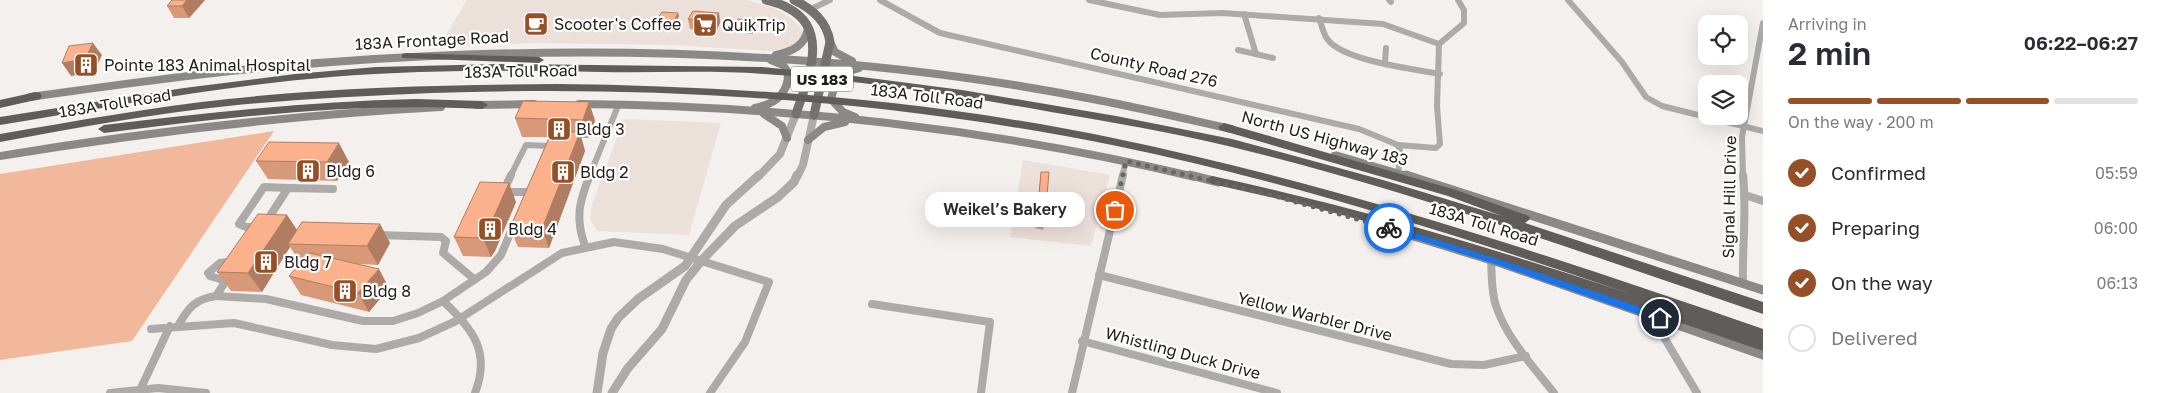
<!DOCTYPE html>
<meta charset="utf-8">
<style>
:root{--surface:#fff;--page:#f2f2f3;--text:#2b2b33;--muted:#7c7c81;--line:#e1e1e2;--accent:#965028}
body{margin:0;font-family:"Golos Text",sans-serif;background:var(--page);color:var(--text);height:100vh;display:flex;flex-direction:column;font-size:19px;white-space:nowrap}
*{box-sizing:border-box;margin:0}
p{font-size:16px;color:var(--muted)}
.icon{flex:none;width:28px;height:28px;fill:none;stroke:currentColor;stroke-width:2;stroke-linecap:round;stroke-linejoin:round}
.map{position:relative;flex:1;overflow:hidden}
.sheet{display:flex;flex-direction:column;background:var(--surface);width:400px}
.sheet>*{flex:none}
.buttons{position:absolute;left:1698px;top:15px;display:grid;gap:10px}
.buttons a{display:grid;place-items:center;width:50px;height:50px;border-radius:10px;background:var(--surface);box-shadow:0 5px 20px #0002;font-size:25px}
.pin{position:absolute;display:grid;place-items:center;width:42px;height:42px;color:#fff;margin:-21px;border:2px solid #fff;border-radius:50%;box-shadow:0 1px 5px #0007}
.courier{position:absolute;display:grid;place-items:center;width:50px;height:50px;margin:-25px;border:4px solid #1a73e8;border-radius:50%;background:#fff;color:#222;box-shadow:0 1px 6px #0007}
.bubble{position:absolute;height:35px;border-radius:15px;background:var(--surface);box-shadow:0 5px 20px #0002;font-size:16px;font-weight:600;line-height:35px;text-align:center}
.overview em{font-style:normal;font-weight:600}
.overview div{display:flex;flex-direction:column-reverse}
.overview{display:flex;align-items:center;justify-content:space-between;height:85px;padding:0 25px}
h1{font-size:32px;font-weight:600;line-height:38px}
.bar{display:grid;grid-template-columns:repeat(4,1fr);gap:8px 5px;align-content:center;height:60px;padding:0 25px}
.bar i{height:6px;border-radius:4px;background:var(--line)}
.bar .on{background:var(--accent)}
.bar p{grid-column:span 4}
ol{padding:0 25px;list-style:none}
li{display:flex;align-items:center;gap:15px;height:55px}
li p{margin-inline-start:auto}
li .icon{padding:5px;border-radius:50%;background:var(--accent);color:#fff;stroke-width:4}
li:last-child{color:var(--muted)}
li i{width:28px;height:28px;border:2px solid var(--line);border-radius:50%}
main{display:flex;flex:1;min-height:0}
.map>svg:first-child{display:block}
.built{fill:#ece0db}
.green{fill:#f1b89b}
.lines{fill:none;stroke-linecap:round;stroke-linejoin:round}
.minor-far1{stroke:#acabaa;stroke-width:6}
.minor{stroke:#acabaa;stroke-width:8}
.tertiary-far1{stroke:#acabaa;stroke-width:8}
.tertiary{stroke:#acabaa;stroke-width:9}
.secondary-far1{stroke:#8b8988;stroke-width:8}
.secondary{stroke:#8b8988;stroke-width:9}
.primary{stroke:#74716f;stroke-width:9}
.motorway{fill:#5f5c5a;fill-rule:evenodd}
.wall{fill:#d89978}
.shaded-wall{fill:#b07d62}
.building{fill:#fbb28c;stroke:#b07d62}
.route{fill:#1a73e8}
.done{stroke:#696766;stroke-width:5;stroke-dasharray:0 9}
.labels{text-anchor:middle;dominant-baseline:central;stroke-width:4.5;stroke-linejoin:round;paint-order:stroke}
.shield{fill:#fffefd;stroke:#626060;stroke-width:1}
.shield-label{font-size:15px;font-weight:bold;fill:#1e1d1c}
.poi-label{font-size:16px;fill:#1e1d1c;stroke:#fffefd;text-anchor:start}
.street-label{font-size:16px;fill:#1e1d1c;stroke:#fffefd}
</style>
<main>
<div class="map">
<svg width="1763" height="393" viewBox="0 0 1763 393">
<rect width="100%" height="100%" fill="#f4f0ee"/>
<!-- built -->
<g class="built">
<polygon points="467,0 747,0 774,8 791,18 801,28 803,36 792,48 771,51 672,45 535,43 439,47"/>
<polygon points="624,119 721,123 689,235 597,231 590,219 592,204"/>
<polygon points="1023,160 1110,175 1091,246 1010,237"/>
</g>
<!-- green -->
<polygon class="green" points="274,131 132,341 0,360 0,174"/>
<g class="lines">
<!-- minor-far1 -->
<g class="minor-far1">
<polyline points="880,0 940,33 1359,129 1398,145 1401,154 1398,173"/>
<polyline points="1089,0 1160,15 1222,13 1383,24 1439,44"/>
<polyline points="1389,0 1391,2"/>
<polyline points="1568,0 1622,62 1646,97 1662,106 1763,131"/>
<polyline points="811,9 830,0"/>
<polyline points="1244,14 1256,54"/>
<path d="M1319,18c3,7 4,16 9,22 17,21 85,29 112,34"/>
<polyline points="1238,50 1273,58"/>
<polyline points="1385,62 1386,48"/>
<polyline points="1398,145 1436,148 1440,144 1437,106 1439,44 1464,23 1464,10 1458,0"/>
<polyline points="510,177 526,145 549,146 547,150"/>
<polyline points="589,177 618,106"/>
<polyline points="1122,177 1126,161"/>
<polyline points="1743,177 1742,137 1763,23"/>
</g>
<!-- minor -->
<g class="minor">
<polyline points="511,175 503,192 528,192"/>
<path d="M1743,175c4,36 -1,72 0,108"/>
<polyline points="1745,195 1763,201"/>
<polyline points="266,222 288,188 333,189"/>
<polyline points="258,227 246,227 239,224 264,187 288,188"/>
<polyline points="378,235 441,237 446,241 443,253 474,279"/>
<path d="M585,246c-10,-28 -6,-44 5,-71"/>
<path d="M1491,260c1,15 0,32 5,46 11,33 37,60 58,87"/>
<polyline points="1099,275 1451,364 1484,365 1526,356"/>
<polyline points="226,281 210,276 208,273 220,263 234,261"/>
<polyline points="216,296 266,299 363,321 393,321 418,313 443,301"/>
<polyline points="872,304 990,322 981,393"/>
<polyline points="1660,318 1665,339 1697,393"/>
<path d="M178,326c10,-18 17,-27 38,-30l13,-20"/>
<polyline points="151,329 234,323 332,345 376,349 419,338 456,321 562,253 614,242 663,249 769,282 745,342 710,393"/>
<polyline points="1082,341 1277,393"/>
<polyline points="141,388 170,326"/>
<polyline points="110,393 158,388 206,393"/>
<path d="M475,393c16,-41 -2,-64 -32,-92l43,-29 15,-17 13,-31"/>
<polyline points="1072,393 1123,175"/>
</g>
<!-- tertiary-far1 -->
<g class="tertiary-far1">
<polyline points="758,177 780,154 796,114"/>
<polyline points="797,177 803,165 814,115"/>
</g>
<!-- tertiary -->
<g class="tertiary">
<polyline points="597,393 603,353 611,329 618,318 638,299 685,266 726,205 759,175"/>
<polyline points="612,393 628,368 662,329 686,280 702,260 735,226 778,197 794,182 797,175"/>
</g>
<!-- secondary-far1 -->
<g class="secondary-far1">
<polyline points="830,42 835,52 852,61"/>
<path d="M776,55c17,-4 29,-9 32,-27"/>
<path d="M30,97c100,-14 201,-28 302,-35 149,-11 300,-13 449,-3 101,7 203,19 301,38 50,9 100,21 149,32"/>
<path d="M579,104c207,2 415,25 616,73"/>
<polyline points="477,105 534,104"/>
<path d="M755,108c20,-4 34,-14 33,-36l-5,-7 -12,-5"/>
<polyline points="764,114 782,126 787,138"/>
<path d="M855,117l-12,-5 -12,-13c4,-17 11,-27 28,-31"/>
<polyline points="808,140 824,127 845,122"/>
<polyline points="1335,155 1410,177"/>
<path d="M0,156c146,-24 293,-41 441,-49"/>
</g>
<!-- secondary -->
<g class="secondary">
<polyline points="1190,175 1218,182"/>
<polyline points="1406,175 1763,290"/>
<polyline points="1375,224 1501,263 1763,355"/>
</g>
<!-- primary -->
<g class="primary">
<path d="M766,0c7,2 16,4 22,8 43,22 19,72 8,106"/>
<path d="M794,0c18,9 33,21 36,42l-16,73"/>
</g>
<!-- motorway -->
<g class="motorway">
<polygon points="406,53 539,57 544,60 539,63 402,58 402,54"/>
<path d="M498,64l264,3 92,9 108,14 154,26 116,23 151,41 119,36 -54,-20 -228,-66 -2,-3 6,-4 232,67 73,26 1,3 -5,4 238,79v12c-177,-60 -353,-124 -535,-168 -58,-14 -118,-24 -177,-34 -95,-17 -190,-32 -287,-38 -54,-4 -108,-1 -162,-2 -90,-2 -181,-2 -271,5 -111,9 -221,30 -331,48v-8l184,-29 111,-14 81,-7z"/>
<path d="M557,84c187,2 373,16 556,54 222,46 437,117 650,191v22c-115,-39 -229,-81 -345,-115 -68,-20 -137,-37 -206,-52l-6,-4 6,-4c156,33 306,80 457,131 -183,-63 -368,-123 -557,-162 -224,-45 -452,-60 -680,-52 -68,3 -136,6 -204,13 -77,8 -152,22 -228,36v-8c76,-13 152,-27 228,-35 109,-12 220,-14 329,-15z"/>
<polygon points="36,92 40,93 42,96 40,99 0,108 0,100"/>
<path d="M416,99l66,2 6,4 -6,4c-126,-7 -253,8 -378,24l-6,-4 6,-4c104,-12 208,-24 312,-26z"/>
</g>
</g>
<!-- wall -->
<g class="wall">
<polygon points="172,0 205,0 189,18 174,18 167,6"/>
<polygon points="719,13 720,23 716,31 690,29 688,19"/>
<polygon points="679,16 674,26 657,24 656,21"/>
<polygon points="756,24 752,34 734,32 734,29"/>
<polygon points="589,102 595,121 588,138 581,138 585,151 549,248 518,247 510,228 549,137 522,137 515,118"/>
<polygon points="256,161 349,162 337,181 268,179"/>
<polygon points="1041,172 1045,220 1043,230 1035,228"/>
<polygon points="516,202 495,251 491,257 463,256 454,237"/>
<polygon points="287,215 297,230 380,224 390,243 378,265 359,264 389,288 369,312 301,295 289,276 301,263 300,262 290,247 262,292 231,291 217,272"/>
</g>
<!-- shaded-wall -->
<g class="shaded-wall">
<polygon points="187,0 205,0 189,18 182,6"/>
<polygon points="678,13 679,16 674,26 673,23"/>
<polygon points="719,13 720,23 716,31 714,22"/>
<polygon points="756,21 756,24 752,34 751,31"/>
<polygon points="93,43 102,55 94,72 71,76 62,63"/>
<polygon points="589,102 595,121 588,138 583,120"/>
<polygon points="580,132 585,151 549,248 542,229"/>
<polygon points="339,143 349,162 337,181 327,162"/>
<polygon points="509,183 516,202 495,251 491,257 483,238"/>
<polygon points="287,215 299,233 288,244 290,247 262,292 248,273"/>
<polygon points="380,224 390,243 378,265 367,246"/>
<polygon points="379,269 389,288 369,312 358,293"/>
</g>
<!-- building -->
<g class="building">
<polygon points="172,0 187,0 182,6 167,6"/>
<polygon points="693,11 719,13 714,22 688,19"/>
<polygon points="662,12 678,13 673,23 656,21"/>
<polygon points="738,19 756,21 751,31 734,29"/>
<polygon points="93,43 85,59 62,63 69,46"/>
<polygon points="523,101 589,102 583,120 515,118"/>
<polygon points="552,131 580,132 542,229 510,228"/>
<polygon points="269,142 339,143 327,162 256,161"/>
<polygon points="1041,172 1049,172 1045,220 1037,218"/>
<polygon points="480,182 509,183 487,232 483,238 454,237"/>
<polygon points="258,214 287,215 248,273 217,272"/>
<polygon points="302,222 380,224 367,246 288,244"/>
<polygon points="310,253 379,269 358,293 289,276"/>
</g>
<!-- route -->
<polygon class="route" points="1389,225 1504,261 1663,315 1664,318 1660,322 1498,265 1386,230 1385,228"/>
<g class="lines">
<!-- done -->
<polyline class="done" points="1115,210 1126,161 1271,195 1389,228"/>
</g>
<!-- icons -->
<defs>
<symbol id="cafe-square" viewBox="-11 -11 22 22"><rect x="-9" y="-9" width="18" height="18" rx="4" fill="#965028" stroke="#fffefd"/><path d="M-5.5-4.5H6V0H3Q3 3.5 0 3.5H-2.5Q-5.5 3.5-5.5 0ZM3-3.2v2h1.7v-2ZM-6 4.5H4V6H-6Z" fill="#fff"/></symbol>
<symbol id="supermarket-square" viewBox="-11 -11 22 22"><rect x="-9" y="-9" width="18" height="18" rx="4" fill="#965028" stroke="#fffefd"/><path d="M-6-5.5h2.5l.6 2H6L4.5 2H-2.5L-4.4-4H-6ZM-1.5 3.2a1.3 1.3 0 1 0 .1 0ZM3 3.2a1.3 1.3 0 1 0 .1 0Z" fill="#fff"/></symbol>
<symbol id="building-square" viewBox="-11 -11 22 22"><rect x="-9" y="-9" width="18" height="18" rx="4" fill="#965028" stroke="#fffefd"/><path d="M-4-6H4V6H1V3H-1V6H-4ZM-2.5-4.3h1.7v1.8h-1.7ZM.8-4.3h1.7v1.8H.8ZM-2.5-1h1.7V.8h-1.7ZM.8-1h1.7V.8H.8Z" fill="#fff"/></symbol>
</defs>
<g fill-rule="evenodd">
<use href="#cafe-square" x="522" y="10" width="28" height="28"/>
<use href="#supermarket-square" x="691" y="11" width="28" height="28"/>
<use href="#building-square" x="72" y="51" width="28" height="28"/>
<use href="#building-square" x="545" y="115" width="28" height="28"/>
<use href="#building-square" x="294" y="157" width="28" height="28"/>
<use href="#building-square" x="549" y="158" width="28" height="28"/>
<use href="#building-square" x="476" y="215" width="28" height="28"/>
<use href="#building-square" x="252" y="248" width="28" height="28"/>
<use href="#building-square" x="331" y="277" width="28" height="28"/>
</g>
<g class="labels">
<!-- shield labels -->
<rect class="shield" x="791" y="66.5" width="62" height="25" rx="4"/>
<g class="shield-label">
<text x="822" y="79">US 183</text>
</g>
<!-- poi labels -->
<g class="poi-label">
<text x="554" y="24">Scooter's Coffee</text>
<text x="722" y="25">QuikTrip</text>
<text x="104" y="65">Pointe 183 Animal Hospital</text>
<text x="576" y="129">Bldg 3</text>
<text x="326" y="171">Bldg 6</text>
<text x="580" y="172">Bldg 2</text>
<text x="508" y="229">Bldg 4</text>
<text x="284" y="262">Bldg 7</text>
<text x="362" y="291">Bldg 8</text>
</g>
<!-- street labels -->
<g class="street-label">
<text transform="translate(432 40) rotate(-3)">183A Frontage Road</text>
<text transform="translate(1154 67) rotate(13)">County Road 276</text>
<text transform="translate(521 71) rotate(-1)">183A Toll Road</text>
<text transform="translate(927 96) rotate(7)">183A Toll Road</text>
<text transform="translate(115 103) rotate(-9)">183A Toll Road</text>
<text transform="translate(1325 138) rotate(15)">North US Highway 183</text>
<text transform="translate(1729 197) rotate(-89)">Signal Hill Drive</text>
<text transform="translate(1484 224) rotate(17)">183A Toll Road</text>
<text transform="translate(1315 316) rotate(14)">Yellow Warbler Drive</text>
<text transform="translate(1183 353) rotate(15)">Whistling Duck Drive</text>
</g>
</g>
</svg>
<div class="buttons">
<a><svg class="icon" aria-label="locate" viewBox="0 0 24 24"><circle cx="12" cy="12" r="6"/><path d="M12 2v4M12 18v4M2 12h4M18 12h4"/></svg></a>
<a><svg class="icon" aria-label="layers" viewBox="0 0 24 24"><path d="M12 4l9 5-9 5-9-5zM3 14l9 5 9-5"/></svg></a>
</div>
<div class="pin" style="left:1115px;top:210px;background:#ea580c"><svg class="icon" aria-label="bag" viewBox="0 0 24 24"><path d="M5 8h14l-1 12H6zM9 8a3 3 0 0 1 6 0"/></svg></div>
<div class="pin" style="left:1660px;top:318px;background:#1f2937"><svg class="icon" aria-label="home" viewBox="0 0 24 24"><path d="M3 11l9-7 9 7M6 9v11h12V9"/></svg></div>
<div class="courier" style="left:1389px;top:228px"><svg class="icon" aria-label="bike" viewBox="0 0 24 24"><circle cx="6" cy="16" r="4"/><circle cx="18" cy="16" r="4"/><path d="M6 16l4-8h5l3 8M10 8l3 8H6M13 5h3"/></svg></div>
<div class="bubble" style="left:925px;top:192px;width:160px">Weikel’s Bakery</div>
</div>
<section class="sheet">
<div class="overview"><div><h1>2 min</h1><p>Arriving in</p></div><em>06:22–06:27</em></div>
<div class="bar"><i class="on"></i><i class="on"></i><i class="on"></i><i></i><p>On the way · 200 m</p></div>
<ol>
<li><svg class="icon" aria-label="check" viewBox="0 0 24 24"><path d="M5 12l5 5 9-10"/></svg>Confirmed<p>05:59</p></li>
<li><svg class="icon" aria-label="check" viewBox="0 0 24 24"><path d="M5 12l5 5 9-10"/></svg>Preparing<p>06:00</p></li>
<li><svg class="icon" aria-label="check" viewBox="0 0 24 24"><path d="M5 12l5 5 9-10"/></svg>On the way<p>06:13</p></li>
<li><i></i>Delivered</li>
</ol>
</section>
</main>
